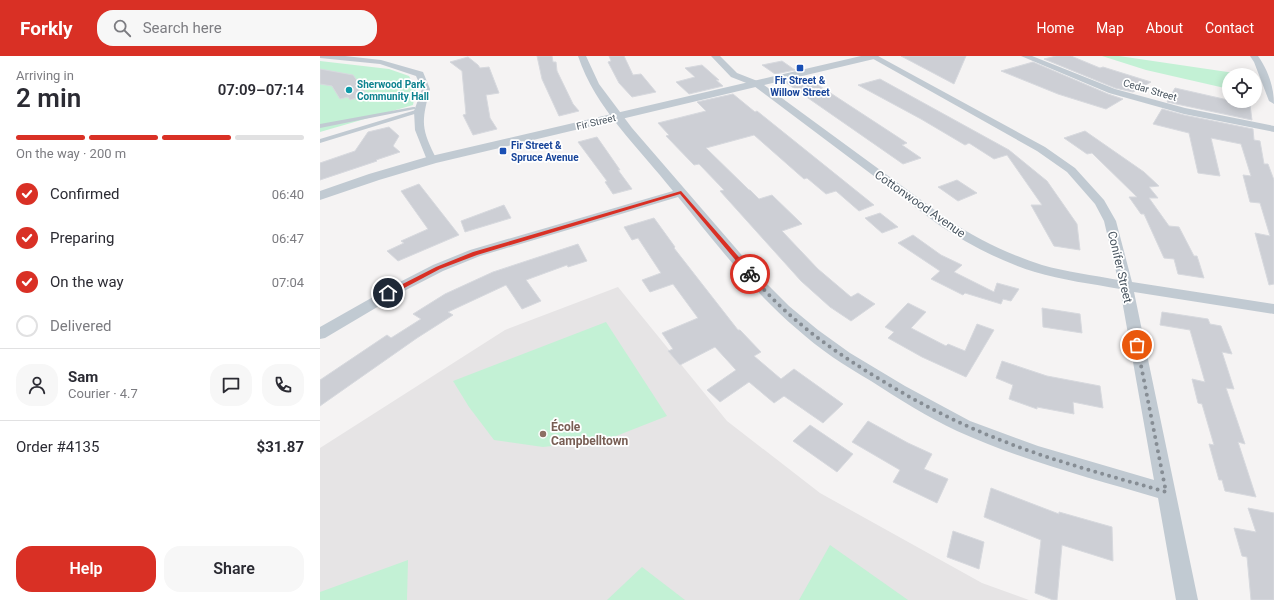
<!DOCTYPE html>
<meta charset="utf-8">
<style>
:root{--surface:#fff;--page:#f7f7f7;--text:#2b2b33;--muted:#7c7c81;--line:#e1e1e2;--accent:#d93025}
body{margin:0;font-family:Roboto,sans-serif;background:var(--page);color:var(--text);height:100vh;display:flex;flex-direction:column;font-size:15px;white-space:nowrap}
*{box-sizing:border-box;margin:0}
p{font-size:13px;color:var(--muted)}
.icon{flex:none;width:22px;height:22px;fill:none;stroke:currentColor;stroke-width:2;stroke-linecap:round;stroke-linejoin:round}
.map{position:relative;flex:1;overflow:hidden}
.details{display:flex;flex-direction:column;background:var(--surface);width:320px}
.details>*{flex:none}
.tools{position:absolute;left:902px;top:12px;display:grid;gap:8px}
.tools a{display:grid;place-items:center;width:40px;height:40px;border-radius:50%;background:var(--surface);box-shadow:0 2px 10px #0003;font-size:20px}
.pin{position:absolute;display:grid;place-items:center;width:34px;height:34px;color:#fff;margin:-17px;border:2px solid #fff;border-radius:50%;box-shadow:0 1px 4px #0007}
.courier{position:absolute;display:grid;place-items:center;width:40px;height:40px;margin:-20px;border:3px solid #d93025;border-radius:50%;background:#fff;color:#222;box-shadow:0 1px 5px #0007}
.overview em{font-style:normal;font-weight:600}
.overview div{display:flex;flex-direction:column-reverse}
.overview{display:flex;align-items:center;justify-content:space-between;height:68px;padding:0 16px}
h1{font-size:26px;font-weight:600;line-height:30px}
.bar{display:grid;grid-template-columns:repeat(4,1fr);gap:6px 4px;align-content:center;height:48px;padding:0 16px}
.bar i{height:5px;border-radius:3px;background:var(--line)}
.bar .selected{background:var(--accent)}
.bar p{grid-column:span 4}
.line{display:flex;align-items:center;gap:10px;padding:0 16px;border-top:1px solid var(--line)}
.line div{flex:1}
.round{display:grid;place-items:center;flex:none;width:42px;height:42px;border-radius:16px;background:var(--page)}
ol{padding:0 16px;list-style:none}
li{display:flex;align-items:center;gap:12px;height:44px}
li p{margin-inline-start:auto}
li .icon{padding:4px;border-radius:50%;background:var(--accent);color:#fff;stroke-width:4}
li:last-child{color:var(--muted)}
li i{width:22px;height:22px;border:2px solid var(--line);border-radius:50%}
.action{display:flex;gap:8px;margin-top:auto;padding:8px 16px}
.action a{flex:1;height:46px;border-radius:16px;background:var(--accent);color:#fff;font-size:16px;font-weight:600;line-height:46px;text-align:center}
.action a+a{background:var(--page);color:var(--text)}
header{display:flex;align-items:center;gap:24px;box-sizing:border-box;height:56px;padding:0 20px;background:var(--accent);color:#fff}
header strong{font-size:19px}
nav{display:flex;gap:22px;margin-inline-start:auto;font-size:14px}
.search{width:280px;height:36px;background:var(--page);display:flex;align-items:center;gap:10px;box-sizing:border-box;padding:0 14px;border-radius:16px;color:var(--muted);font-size:15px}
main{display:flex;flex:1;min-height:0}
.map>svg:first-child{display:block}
.education{fill:#e6e4e5}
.green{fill:#c3f1d5}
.building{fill:#cdcfd5;stroke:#d7d9de}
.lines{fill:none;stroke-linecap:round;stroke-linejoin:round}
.service{fill:#c1cad2;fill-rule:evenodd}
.minor{fill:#c1cad2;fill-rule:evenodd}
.tertiary{fill:#c1cad2;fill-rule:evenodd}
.route{fill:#d93025}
.done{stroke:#868d94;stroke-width:4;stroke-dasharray:0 7.2}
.transit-dot{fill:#1a4fb4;stroke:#fff;stroke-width:1.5}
.culture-dot{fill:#0f9aa8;stroke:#fff;stroke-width:1.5}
.education-dot{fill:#8d6e63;stroke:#fff;stroke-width:1.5}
.labels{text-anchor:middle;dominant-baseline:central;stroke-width:3.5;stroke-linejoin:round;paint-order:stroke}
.far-transit-label{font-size:10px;font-weight:bold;fill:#164399;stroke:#fff}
.far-culture-label{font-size:10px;font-weight:bold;fill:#0d838f;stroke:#fff;text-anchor:start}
.far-street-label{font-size:10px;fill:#4a5661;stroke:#fff}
.street-label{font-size:12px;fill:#4a5661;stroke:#fff}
.education-label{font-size:12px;font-weight:bold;fill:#785e54;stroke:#fff;text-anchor:start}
</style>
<header>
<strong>Forkly</strong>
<div class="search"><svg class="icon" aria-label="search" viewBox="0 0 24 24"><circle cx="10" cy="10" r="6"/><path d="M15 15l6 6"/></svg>Search here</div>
<nav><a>Home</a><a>Map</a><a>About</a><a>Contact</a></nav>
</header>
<main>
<section class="details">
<div class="overview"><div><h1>2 min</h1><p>Arriving in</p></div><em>07:09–07:14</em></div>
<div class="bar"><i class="selected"></i><i class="selected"></i><i class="selected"></i><i></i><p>On the way · 200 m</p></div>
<ol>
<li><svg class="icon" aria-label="check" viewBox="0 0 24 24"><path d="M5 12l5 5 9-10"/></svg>Confirmed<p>06:40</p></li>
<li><svg class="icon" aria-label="check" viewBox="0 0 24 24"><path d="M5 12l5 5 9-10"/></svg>Preparing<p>06:47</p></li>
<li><svg class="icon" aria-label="check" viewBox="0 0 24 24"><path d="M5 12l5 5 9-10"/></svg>On the way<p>07:04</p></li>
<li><i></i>Delivered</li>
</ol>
<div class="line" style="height:72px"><a class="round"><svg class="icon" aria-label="person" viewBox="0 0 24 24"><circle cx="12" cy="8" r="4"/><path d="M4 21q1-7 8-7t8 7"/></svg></a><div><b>Sam</b><p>Courier · 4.7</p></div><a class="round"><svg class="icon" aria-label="chat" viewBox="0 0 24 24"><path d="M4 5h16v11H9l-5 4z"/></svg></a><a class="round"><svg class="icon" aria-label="phone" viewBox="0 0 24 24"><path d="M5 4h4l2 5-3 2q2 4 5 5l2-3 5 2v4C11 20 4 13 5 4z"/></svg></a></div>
<div class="line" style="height:52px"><div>Order #4135</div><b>$31.87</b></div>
<div class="action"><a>Help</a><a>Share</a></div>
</section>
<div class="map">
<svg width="954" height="544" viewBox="0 0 954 544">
<rect width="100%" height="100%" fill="#f5f3f3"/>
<!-- education -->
<polygon class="education" points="298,231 407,365 500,437 662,527 709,544 0,544 0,392 185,274"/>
<!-- green -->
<g class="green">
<polygon points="782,0 799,0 928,19 909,19 909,33 826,14"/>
<polygon points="0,5 69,13 89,20 96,33 93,49 0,76"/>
<polygon points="286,266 347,360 286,384 223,391 174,384 149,351 133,325"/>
<polygon points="510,489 588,544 479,544"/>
<polygon points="88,504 87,544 0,544 0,536"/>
<polygon points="322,511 365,544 287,544"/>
</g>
<!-- building -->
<g class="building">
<polygon points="217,0 232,0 233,6 236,6 237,15 253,48 259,55 239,60 222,23"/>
<polygon points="289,0 304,0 313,19 321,18 336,36 312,41 299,27 288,6 291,5"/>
<polygon points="581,0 646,0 634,28"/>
<polygon points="736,0 751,0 780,12 783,11 831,26 813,36 795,32 724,3"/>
<polygon points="148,1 158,9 160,12 169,11 179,37 166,39 170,62 177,73 153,79 143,59 146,58 142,15 130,6"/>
<polygon points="462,5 475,14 455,18 442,9"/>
<polygon points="713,6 788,38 803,43 786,53 738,38 681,15"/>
<polygon points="382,9 399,24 396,24 403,30 369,38 356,26 375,21 365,12"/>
<polygon points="0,13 33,19 47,39 30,44 28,41 20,43 12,30 0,28"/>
<polygon points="486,21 587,87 582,89 601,102 583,108 465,26"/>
<polygon points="560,23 689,94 727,125 757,168 760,194 734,190 711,149 722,149 687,99 674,103 649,87 645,89 601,63 538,29"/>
<polygon points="855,32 930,49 932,64 847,46"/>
<polygon points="413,38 435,56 437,55 554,149 539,155 516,135 506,138 487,122 484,123 434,79 386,92 429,134 430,134 439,143 452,139 482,168 462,175 498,213 531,241 538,237 555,248 531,265 510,251 481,225 400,135 404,134 379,108 374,109 346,80 349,79 338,67 386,55 377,46"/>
<polygon points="842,53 864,59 933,73 934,84 940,85 944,108 948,108 954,124 954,228 949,229 935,177 950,180 940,147 930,146 923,119 931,120 921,88 891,82 900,120 878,117 869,77 833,68"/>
<polygon points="69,71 79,80 73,90 80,96 56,104 57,105 0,124 0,107 35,95 48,76"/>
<polygon points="765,75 824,116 839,130 829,131 838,142 829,142 849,170 859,171 874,200 877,200 884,222 858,218 854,203 844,202 824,158 821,158 809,141 817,141 816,140 772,97 767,98 744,82"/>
<polygon points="277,81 300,114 298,114 312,133 293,138 285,126 287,125 258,86"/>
<polygon points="637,124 657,137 638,145 618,131"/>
<polygon points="99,128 139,179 78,205 67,195 84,187 81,185 108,173 81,135"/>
<polygon points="184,149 191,162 145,176 141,165"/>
<polygon points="560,157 578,171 562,177 545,162"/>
<polygon points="334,162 355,191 354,192 418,274 420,274 441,296 434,300 461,323 474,313 523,348 503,367 464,340 454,347 429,326 400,346 387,334 416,314 395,291 360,309 348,295 353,293 342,277 378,262 353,228 330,236 322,224 341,217 318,182 312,184 304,171"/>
<polygon points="593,179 621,199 642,209 634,216 674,236 677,227 699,233 691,245 683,243 681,248 645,237 643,239 611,223 620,215 578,187"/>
<polygon points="258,188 267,205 248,211 247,209 206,224 221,245 202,253 186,229 128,256 133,259 97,282 0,350 0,324 67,279 71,282 101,263 93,258 125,238 173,216"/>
<polygon points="588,247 606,256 591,272 626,290 628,288 645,295 657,268 674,274 646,321 602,301 568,282 574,276 565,271"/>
<polygon points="722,252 760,258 762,277 723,271"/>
<polygon points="842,256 888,263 890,268 901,270 912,298 902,296 914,333 906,332 925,388 918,386 936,441 905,435 902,424 899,424 889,388 894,389 882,348 878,347 872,323 885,326 870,274 840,269"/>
<polygon points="682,305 727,320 780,330 783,352 753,346 754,358 717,351 717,353 689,343 693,329 676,322"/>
<polygon points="548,365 588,387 612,398 604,413 628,423 617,447 573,426 580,414 532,386"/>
<polygon points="490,369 533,398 517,416 473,385"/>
<polygon points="671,432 739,458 739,456 792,471 793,505 742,489 737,544 733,544 715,537 721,484 664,461"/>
<polygon points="928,452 954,457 954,544 931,544 927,501 922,500 914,472 936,476"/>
<polygon points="633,475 664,486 659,513 627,501"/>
</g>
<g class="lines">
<!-- service -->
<g class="service">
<polygon points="93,51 95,51 95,53 0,72 0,68"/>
<polygon points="99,53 102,55 101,56 0,87 0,83"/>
</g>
<!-- minor -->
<g class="minor">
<path d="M0,0h25l36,4 42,12 7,17c-9,34 -9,39 7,71l-1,2 -4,1 -5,-3 -12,-30 -1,-19 8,-22 -6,-13 -36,-12 -60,-6z"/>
<path d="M258,0h8l13,28 33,44 133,154 24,24 29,24 32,23 55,33 65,35 68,25 116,34 -34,-191c-27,-5 -59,-9 -85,-17 -35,-11 -66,-27 -96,-47l-185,-139 -23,-9 -20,-21h9l17,17 23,9 187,137c30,20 61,35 95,46 24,7 51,10 76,15l-14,-59 -9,-17 -28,-32 -30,-21 -169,-95h10l167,91 30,21 29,32 12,21 16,61 142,22v10l-140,-22 64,308h-22l-18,-102c-68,-20 -137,-38 -201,-67 -30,-14 -58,-32 -86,-50 -26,-15 -52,-32 -74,-52 -45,-38 -82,-87 -119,-132l-198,59 -37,15 -37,19 -81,48 -5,1v-12l76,-43 37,-19 37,-15 203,-59c-33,-42 -78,-83 -95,-135z"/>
<polygon points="701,0 712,0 795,33 865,52 954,70 954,76 864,58 789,37"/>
<path d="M930,0h8c10,14 16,31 16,48l-5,-3 -15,-39z"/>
</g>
<!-- tertiary -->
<polygon class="tertiary" points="541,0 559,0 554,3 116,107 59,124 0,144 0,135 49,118 107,101"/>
</g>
<!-- route -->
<polygon class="route" points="361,135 432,216 432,219 428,219 360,138 157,199 120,213 71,239 65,237 116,211 153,196"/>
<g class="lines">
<!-- done -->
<path class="done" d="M430,218c38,45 81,76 131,106 39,24 80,45 122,61 53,21 108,35 163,51l-29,-147"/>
</g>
<!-- markers -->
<g class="transit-dot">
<rect x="476" y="8" width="8" height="8" rx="2"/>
<rect x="179" y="91" width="8" height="8" rx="2"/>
</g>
<circle class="culture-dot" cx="29" cy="34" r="4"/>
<circle class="education-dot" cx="223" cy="378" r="4"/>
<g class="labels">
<!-- far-transit labels -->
<g class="far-transit-label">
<text x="480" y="24">Fir Street &amp;<tspan x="480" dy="12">Willow Street</tspan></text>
<text x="191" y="89" text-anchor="start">Fir Street &amp;<tspan x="191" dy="12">Spruce Avenue</tspan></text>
</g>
<!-- far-culture labels -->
<g class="far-culture-label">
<text x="37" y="28">Sherwood Park<tspan x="37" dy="12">Community Hall</tspan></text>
</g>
<!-- far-street labels -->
<g class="far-street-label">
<text transform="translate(830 34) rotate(16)">Cedar Street</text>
<text transform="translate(276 66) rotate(-13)">Fir Street</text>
</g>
<!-- street labels -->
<g class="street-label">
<text transform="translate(600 148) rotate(35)">Cottonwood Avenue</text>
<text transform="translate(800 211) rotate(77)">Conifer Street</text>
</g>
<!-- education labels -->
<g class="education-label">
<text x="231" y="371">École<tspan x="231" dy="14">Campbelltown</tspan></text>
</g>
</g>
</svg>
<div class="tools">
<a><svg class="icon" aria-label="locate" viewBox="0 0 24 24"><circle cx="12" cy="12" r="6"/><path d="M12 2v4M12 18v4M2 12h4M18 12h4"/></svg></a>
</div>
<div class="pin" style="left:817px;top:289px;background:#ea580c"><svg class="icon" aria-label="bag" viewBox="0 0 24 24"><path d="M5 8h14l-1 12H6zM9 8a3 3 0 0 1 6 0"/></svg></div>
<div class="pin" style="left:68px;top:237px;background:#1f2937"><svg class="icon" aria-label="home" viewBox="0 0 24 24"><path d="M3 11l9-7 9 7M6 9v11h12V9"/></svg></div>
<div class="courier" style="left:430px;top:218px"><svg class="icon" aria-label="bike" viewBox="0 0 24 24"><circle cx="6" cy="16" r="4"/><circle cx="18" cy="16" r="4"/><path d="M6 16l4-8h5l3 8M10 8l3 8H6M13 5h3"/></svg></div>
</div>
</main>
